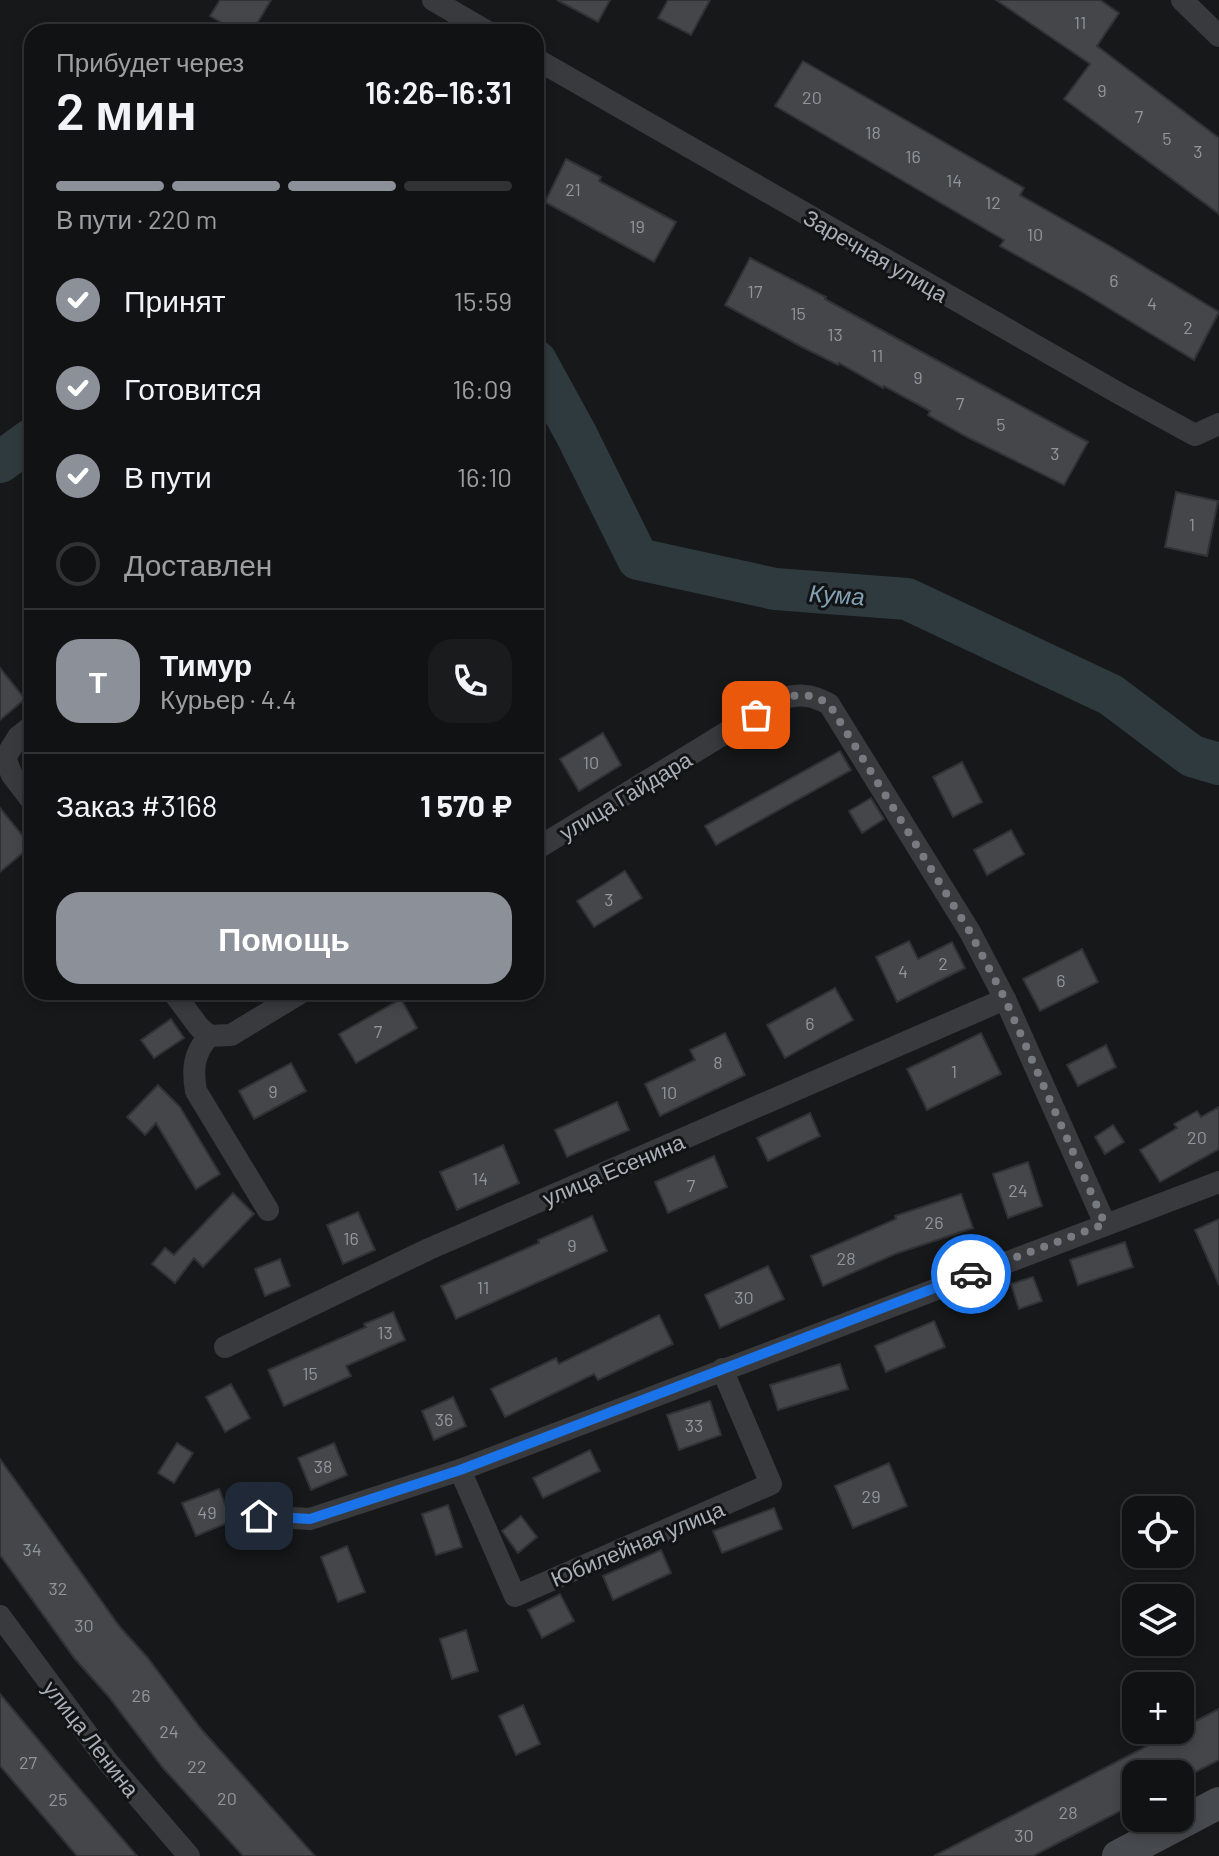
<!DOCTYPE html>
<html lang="ru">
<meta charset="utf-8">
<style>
:root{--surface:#111213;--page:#1a1b1c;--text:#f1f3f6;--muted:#9c9ea0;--line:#303233;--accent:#8c9099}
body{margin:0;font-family:Barlow,sans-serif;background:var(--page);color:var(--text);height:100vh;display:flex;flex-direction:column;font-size:30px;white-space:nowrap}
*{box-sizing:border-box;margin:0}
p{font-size:26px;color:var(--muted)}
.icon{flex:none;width:44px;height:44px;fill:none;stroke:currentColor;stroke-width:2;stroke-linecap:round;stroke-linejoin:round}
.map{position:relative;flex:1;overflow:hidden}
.details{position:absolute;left:24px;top:24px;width:520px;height:976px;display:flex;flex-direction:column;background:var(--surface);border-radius:24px;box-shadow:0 4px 12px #0003,0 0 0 2px var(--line)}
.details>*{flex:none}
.tools{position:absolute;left:1122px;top:1496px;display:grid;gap:16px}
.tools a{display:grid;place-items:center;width:72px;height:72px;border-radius:16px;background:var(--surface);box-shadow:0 4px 12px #0003,0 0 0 2px var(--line);font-size:40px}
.pin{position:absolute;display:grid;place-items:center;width:68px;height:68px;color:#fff;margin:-34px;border-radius:16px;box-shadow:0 4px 12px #0006}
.courier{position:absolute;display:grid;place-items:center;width:80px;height:80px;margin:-40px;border:6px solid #1a73e8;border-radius:50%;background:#fff;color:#222;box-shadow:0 2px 10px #0007}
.overview em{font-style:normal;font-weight:600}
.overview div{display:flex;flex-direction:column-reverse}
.overview{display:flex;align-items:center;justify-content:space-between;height:136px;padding:0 32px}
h1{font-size:52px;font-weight:600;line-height:60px}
.bar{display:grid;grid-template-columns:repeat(4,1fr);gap:12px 8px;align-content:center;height:96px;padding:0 32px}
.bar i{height:10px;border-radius:6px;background:var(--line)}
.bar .selected{background:var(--accent)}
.bar p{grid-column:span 4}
.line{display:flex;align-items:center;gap:20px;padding:0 32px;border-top:2px solid var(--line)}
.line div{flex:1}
.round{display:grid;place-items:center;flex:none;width:84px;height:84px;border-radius:24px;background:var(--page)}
ol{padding:0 32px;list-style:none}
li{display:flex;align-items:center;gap:24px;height:88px}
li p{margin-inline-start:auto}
li .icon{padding:8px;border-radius:50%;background:var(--accent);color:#fff;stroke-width:4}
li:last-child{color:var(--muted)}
li i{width:44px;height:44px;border:4px solid var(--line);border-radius:50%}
.action{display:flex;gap:16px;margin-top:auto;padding:16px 32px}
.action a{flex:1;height:92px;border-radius:24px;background:var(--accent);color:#fff;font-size:32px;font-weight:600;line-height:92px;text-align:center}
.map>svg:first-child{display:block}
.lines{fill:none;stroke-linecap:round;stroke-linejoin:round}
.river{stroke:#2f3a3f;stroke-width:42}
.building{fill:#444649;stroke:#313235;stroke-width:2}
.street{stroke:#383a3e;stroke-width:22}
.secondary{stroke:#46494e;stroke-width:32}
.done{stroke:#777b81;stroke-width:8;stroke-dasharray:0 14.4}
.route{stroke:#1a73e8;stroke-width:10}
.labels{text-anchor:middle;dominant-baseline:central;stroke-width:6;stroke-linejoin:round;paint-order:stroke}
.number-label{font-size:18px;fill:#90969d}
.street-label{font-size:22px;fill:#aab0b9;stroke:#121314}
.water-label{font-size:24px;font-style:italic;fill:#82a1b3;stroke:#121314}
</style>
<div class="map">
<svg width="1219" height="1856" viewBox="0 0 1219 1856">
<rect width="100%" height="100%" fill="#171819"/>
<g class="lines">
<!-- river -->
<g class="river">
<polyline points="536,361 576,434 638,559 775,589 907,599 1111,695 1192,756 1219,764"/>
<polyline points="0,462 32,439"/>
</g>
</g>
<!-- building -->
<g class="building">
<polygon points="220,0 271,0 252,32 238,32 210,16"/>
<polygon points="557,0 610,0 598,22"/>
<polygon points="668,0 710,0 691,35 658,18"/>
<polygon points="996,0 1100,0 1119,13 1097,46 1219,138 1219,214 1064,99 1090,64"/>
<polygon points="803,61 1024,188 1020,195 1110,246 1219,312 1194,360 1082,292 1000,246 1004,240 775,106"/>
<polygon points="566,159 601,177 599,181 676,222 654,262 545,202"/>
<polygon points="750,258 826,297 825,299 907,344 1088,442 1064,485 967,437 928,415 930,411 884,386 883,388 839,363 838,365 800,346 725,305"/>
<polygon points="1176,492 1218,501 1207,556 1165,547"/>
<polygon points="0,668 25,699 0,720"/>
<polygon points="603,733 621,765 579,791 560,759"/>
<polygon points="840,751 851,770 716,845 705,826"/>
<polygon points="962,762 982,802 953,817 933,777"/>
<polygon points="871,798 884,819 862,833 849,811"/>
<polygon points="0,808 31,846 0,872"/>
<polygon points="1011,830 1024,854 987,875 974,850"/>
<polygon points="625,871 642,898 594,927 577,901"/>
<polygon points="909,941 918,959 952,942 965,968 897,1002 876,957"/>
<polygon points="1082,949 1098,982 1040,1011 1023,979"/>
<polygon points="835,988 853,1020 785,1058 767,1025"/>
<polygon points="401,999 417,1028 356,1063 339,1034"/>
<polygon points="171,1019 184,1038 154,1058 141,1040"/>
<polygon points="725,1033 745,1075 660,1116 645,1084 695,1060 690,1050"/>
<polygon points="981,1033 1001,1074 927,1110 907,1069"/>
<polygon points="1106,1045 1116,1067 1078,1086 1067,1065"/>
<polygon points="291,1063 306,1091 254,1119 239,1091"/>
<polygon points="158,1085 180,1107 220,1174 196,1189 156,1123 145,1135 127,1117"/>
<polygon points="617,1102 629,1130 567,1157 555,1130"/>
<polygon points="1219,1107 1219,1149 1160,1182 1140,1150 1177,1128 1174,1124 1197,1111 1201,1117"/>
<polygon points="810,1113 820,1136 768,1161 757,1138"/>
<polygon points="1113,1125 1124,1142 1105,1154 1095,1137"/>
<polygon points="503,1145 519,1183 457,1210 440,1172"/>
<polygon points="714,1156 727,1187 668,1213 655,1182"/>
<polygon points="1028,1162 1042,1206 1008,1218 993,1174"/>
<polygon points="233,1193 254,1214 203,1267 194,1258 175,1283 152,1264 165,1248 174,1255"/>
<polygon points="961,1194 973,1228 895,1254 823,1286 811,1256 896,1219 895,1216"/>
<polygon points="358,1212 375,1250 343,1264 327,1225"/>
<polygon points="592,1216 607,1251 456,1319 441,1286 539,1243 538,1240"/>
<polygon points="1219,1219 1219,1285 1195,1230"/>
<polygon points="1125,1242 1133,1267 1078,1285 1070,1260"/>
<polygon points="280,1259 290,1286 265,1296 255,1269"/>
<polygon points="768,1266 784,1299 720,1328 705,1295"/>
<polygon points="1033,1277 1042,1301 1019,1309 1011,1284"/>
<polygon points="393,1312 405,1340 346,1366 351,1376 284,1406 268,1370 366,1327 364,1324"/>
<polygon points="659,1315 673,1344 598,1380 594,1374 505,1417 491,1389 556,1358 559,1364"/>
<polygon points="934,1321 945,1347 886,1372 875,1346"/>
<polygon points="840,1364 848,1389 778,1410 770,1385"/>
<polygon points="231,1384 250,1418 225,1432 206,1397"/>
<polygon points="453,1397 466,1426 434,1440 422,1411"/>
<polygon points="710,1401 721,1435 679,1450 667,1415"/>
<polygon points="177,1443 193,1453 174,1483 158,1473"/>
<polygon points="334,1443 347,1475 311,1490 298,1458"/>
<polygon points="590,1450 600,1471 543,1498 533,1478"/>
<polygon points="0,1459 120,1627 147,1657 202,1730 315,1856 243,1856 163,1768 108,1696 75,1659 0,1555"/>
<polygon points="889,1463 907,1506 853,1528 835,1486"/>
<polygon points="219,1489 232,1521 196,1536 182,1503"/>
<polygon points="448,1505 462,1547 436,1555 422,1514"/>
<polygon points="774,1508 782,1529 722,1553 713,1531"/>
<polygon points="521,1516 537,1537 518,1553 502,1531"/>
<polygon points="347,1546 365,1592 338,1602 321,1557"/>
<polygon points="661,1550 671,1573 613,1600 603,1576"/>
<polygon points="560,1594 574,1621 542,1638 528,1610"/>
<polygon points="466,1630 478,1671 452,1679 440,1639"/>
<polygon points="0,1694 61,1767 137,1856 77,1856 0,1766"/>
<polygon points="523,1705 540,1744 516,1755 499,1716"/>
<polygon points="1219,1709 1219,1760 1180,1780 1180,1774 1136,1774 1136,1803 1056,1844 1033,1856 934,1856"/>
</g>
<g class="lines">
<!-- street -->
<g class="street">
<polyline points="433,0 488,32"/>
<polyline points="1182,0 1219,36"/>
<polyline points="536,59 1120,394 1195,435 1219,424"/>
<polyline points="32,726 18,737 5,758 12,775 32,801"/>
<path d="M536,849l245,-150c19,-6 31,-4 48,5l141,228 35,67 100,225"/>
<polyline points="173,992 199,1027 209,1036 231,1035 302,992"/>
<path d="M209,1036c-15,17 -17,32 -13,55l72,119"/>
<polyline points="225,1347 429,1249 1005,999"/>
<polyline points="460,1470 515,1596 771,1484 722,1369"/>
<polyline points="259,1516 310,1519 460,1470 1219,1182"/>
<polyline points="0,1616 108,1762 189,1856"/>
</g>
<!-- secondary -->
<polyline class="secondary" points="1118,1856 1219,1803"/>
</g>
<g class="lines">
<!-- done -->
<path class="done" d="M756,715c27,-17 43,-29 73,-11l141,228 35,67 100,225 -134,50"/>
<!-- route -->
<polyline class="route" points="259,1516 310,1519 460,1470 971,1274"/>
</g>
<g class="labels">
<!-- number labels -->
<g class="number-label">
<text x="1080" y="22">11</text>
<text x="1102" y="90">9</text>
<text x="812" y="97">20</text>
<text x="1139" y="116">7</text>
<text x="873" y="132">18</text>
<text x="1167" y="138">5</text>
<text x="1198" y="151">3</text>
<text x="913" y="156">16</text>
<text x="954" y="180">14</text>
<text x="573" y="189">21</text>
<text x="993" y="202">12</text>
<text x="637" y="226">19</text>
<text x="1035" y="234">10</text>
<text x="1114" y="280">6</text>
<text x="755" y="291">17</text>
<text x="1152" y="303">4</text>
<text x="798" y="313">15</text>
<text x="1188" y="327">2</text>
<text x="835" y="334">13</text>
<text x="877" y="355">11</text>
<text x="918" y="377">9</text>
<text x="960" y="403">7</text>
<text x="1001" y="424">5</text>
<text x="1055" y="453">3</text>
<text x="1192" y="524">1</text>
<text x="591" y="762">10</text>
<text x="609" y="899">3</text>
<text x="943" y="963">2</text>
<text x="903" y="971">4</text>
<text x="1061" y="980">6</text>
<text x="810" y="1023">6</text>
<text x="378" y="1031">7</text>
<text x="718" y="1062">8</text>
<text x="954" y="1071">1</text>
<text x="273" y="1091">9</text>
<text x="669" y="1092">10</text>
<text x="1197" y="1137">20</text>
<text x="480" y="1178">14</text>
<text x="691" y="1185">7</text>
<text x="1018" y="1190">24</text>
<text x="934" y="1222">26</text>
<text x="351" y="1238">16</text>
<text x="572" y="1245">9</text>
<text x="846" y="1258">28</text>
<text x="483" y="1287">11</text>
<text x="744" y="1297">30</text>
<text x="385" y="1332">13</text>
<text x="310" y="1373">15</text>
<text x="444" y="1419">36</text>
<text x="694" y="1425">33</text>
<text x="323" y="1466">38</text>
<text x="871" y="1496">29</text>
<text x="207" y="1512">49</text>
<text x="32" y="1549">34</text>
<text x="58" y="1588">32</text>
<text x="84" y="1625">30</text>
<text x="141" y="1695">26</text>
<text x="169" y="1731">24</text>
<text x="28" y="1762">27</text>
<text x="197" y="1766">22</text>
<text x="227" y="1798">20</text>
<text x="58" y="1799">25</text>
<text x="1068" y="1812">28</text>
<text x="1024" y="1835">30</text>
</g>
<!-- street labels -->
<g class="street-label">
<text transform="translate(876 255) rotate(30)">Заречная улица</text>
<text transform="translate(625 795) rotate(-31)">улица Гайдара</text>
<text transform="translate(613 1169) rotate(-23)">улица Есенина</text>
<text transform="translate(637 1543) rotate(-23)">Юбилейная улица</text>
<text transform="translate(92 1738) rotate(52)">улица Ленина</text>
</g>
<!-- water labels -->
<g class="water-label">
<text transform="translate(837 594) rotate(4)">Кума</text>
</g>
</g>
</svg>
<div class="tools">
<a><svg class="icon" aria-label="locate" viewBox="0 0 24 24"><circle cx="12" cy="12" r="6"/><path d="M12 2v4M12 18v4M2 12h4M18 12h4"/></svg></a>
<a><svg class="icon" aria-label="layers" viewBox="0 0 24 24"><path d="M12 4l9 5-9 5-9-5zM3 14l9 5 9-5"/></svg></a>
<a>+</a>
<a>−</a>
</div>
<div class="pin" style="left:756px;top:715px;background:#ea580c"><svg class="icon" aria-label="bag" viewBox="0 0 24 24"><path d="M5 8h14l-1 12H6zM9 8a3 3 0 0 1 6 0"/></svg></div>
<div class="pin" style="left:259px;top:1516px;background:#1f2937"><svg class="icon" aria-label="home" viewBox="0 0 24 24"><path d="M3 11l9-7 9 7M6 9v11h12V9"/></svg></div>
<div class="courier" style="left:971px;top:1274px"><svg class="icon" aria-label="car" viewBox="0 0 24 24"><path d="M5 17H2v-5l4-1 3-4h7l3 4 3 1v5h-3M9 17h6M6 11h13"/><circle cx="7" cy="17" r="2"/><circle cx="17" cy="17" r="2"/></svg></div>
<section class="details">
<div class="overview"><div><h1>2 мин</h1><p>Прибудет через</p></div><em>16:26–16:31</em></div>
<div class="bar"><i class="selected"></i><i class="selected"></i><i class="selected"></i><i></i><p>В пути · 220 m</p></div>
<ol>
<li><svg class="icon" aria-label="check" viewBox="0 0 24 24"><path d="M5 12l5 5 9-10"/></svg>Принят<p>15:59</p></li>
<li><svg class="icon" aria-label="check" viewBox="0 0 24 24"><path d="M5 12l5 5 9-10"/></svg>Готовится<p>16:09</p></li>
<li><svg class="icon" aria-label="check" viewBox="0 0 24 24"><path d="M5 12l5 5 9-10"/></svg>В пути<p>16:10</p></li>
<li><i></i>Доставлен</li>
</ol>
<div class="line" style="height:144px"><b class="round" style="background:var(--accent);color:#fff">Т</b><div><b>Тимур</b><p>Курьер · 4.4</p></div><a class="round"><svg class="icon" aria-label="phone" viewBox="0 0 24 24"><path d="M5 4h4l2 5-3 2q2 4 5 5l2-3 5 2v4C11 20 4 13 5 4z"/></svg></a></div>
<div class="line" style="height:104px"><div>Заказ #3168</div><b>1 570 ₽</b></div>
<div class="action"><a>Помощь</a></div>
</section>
</div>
